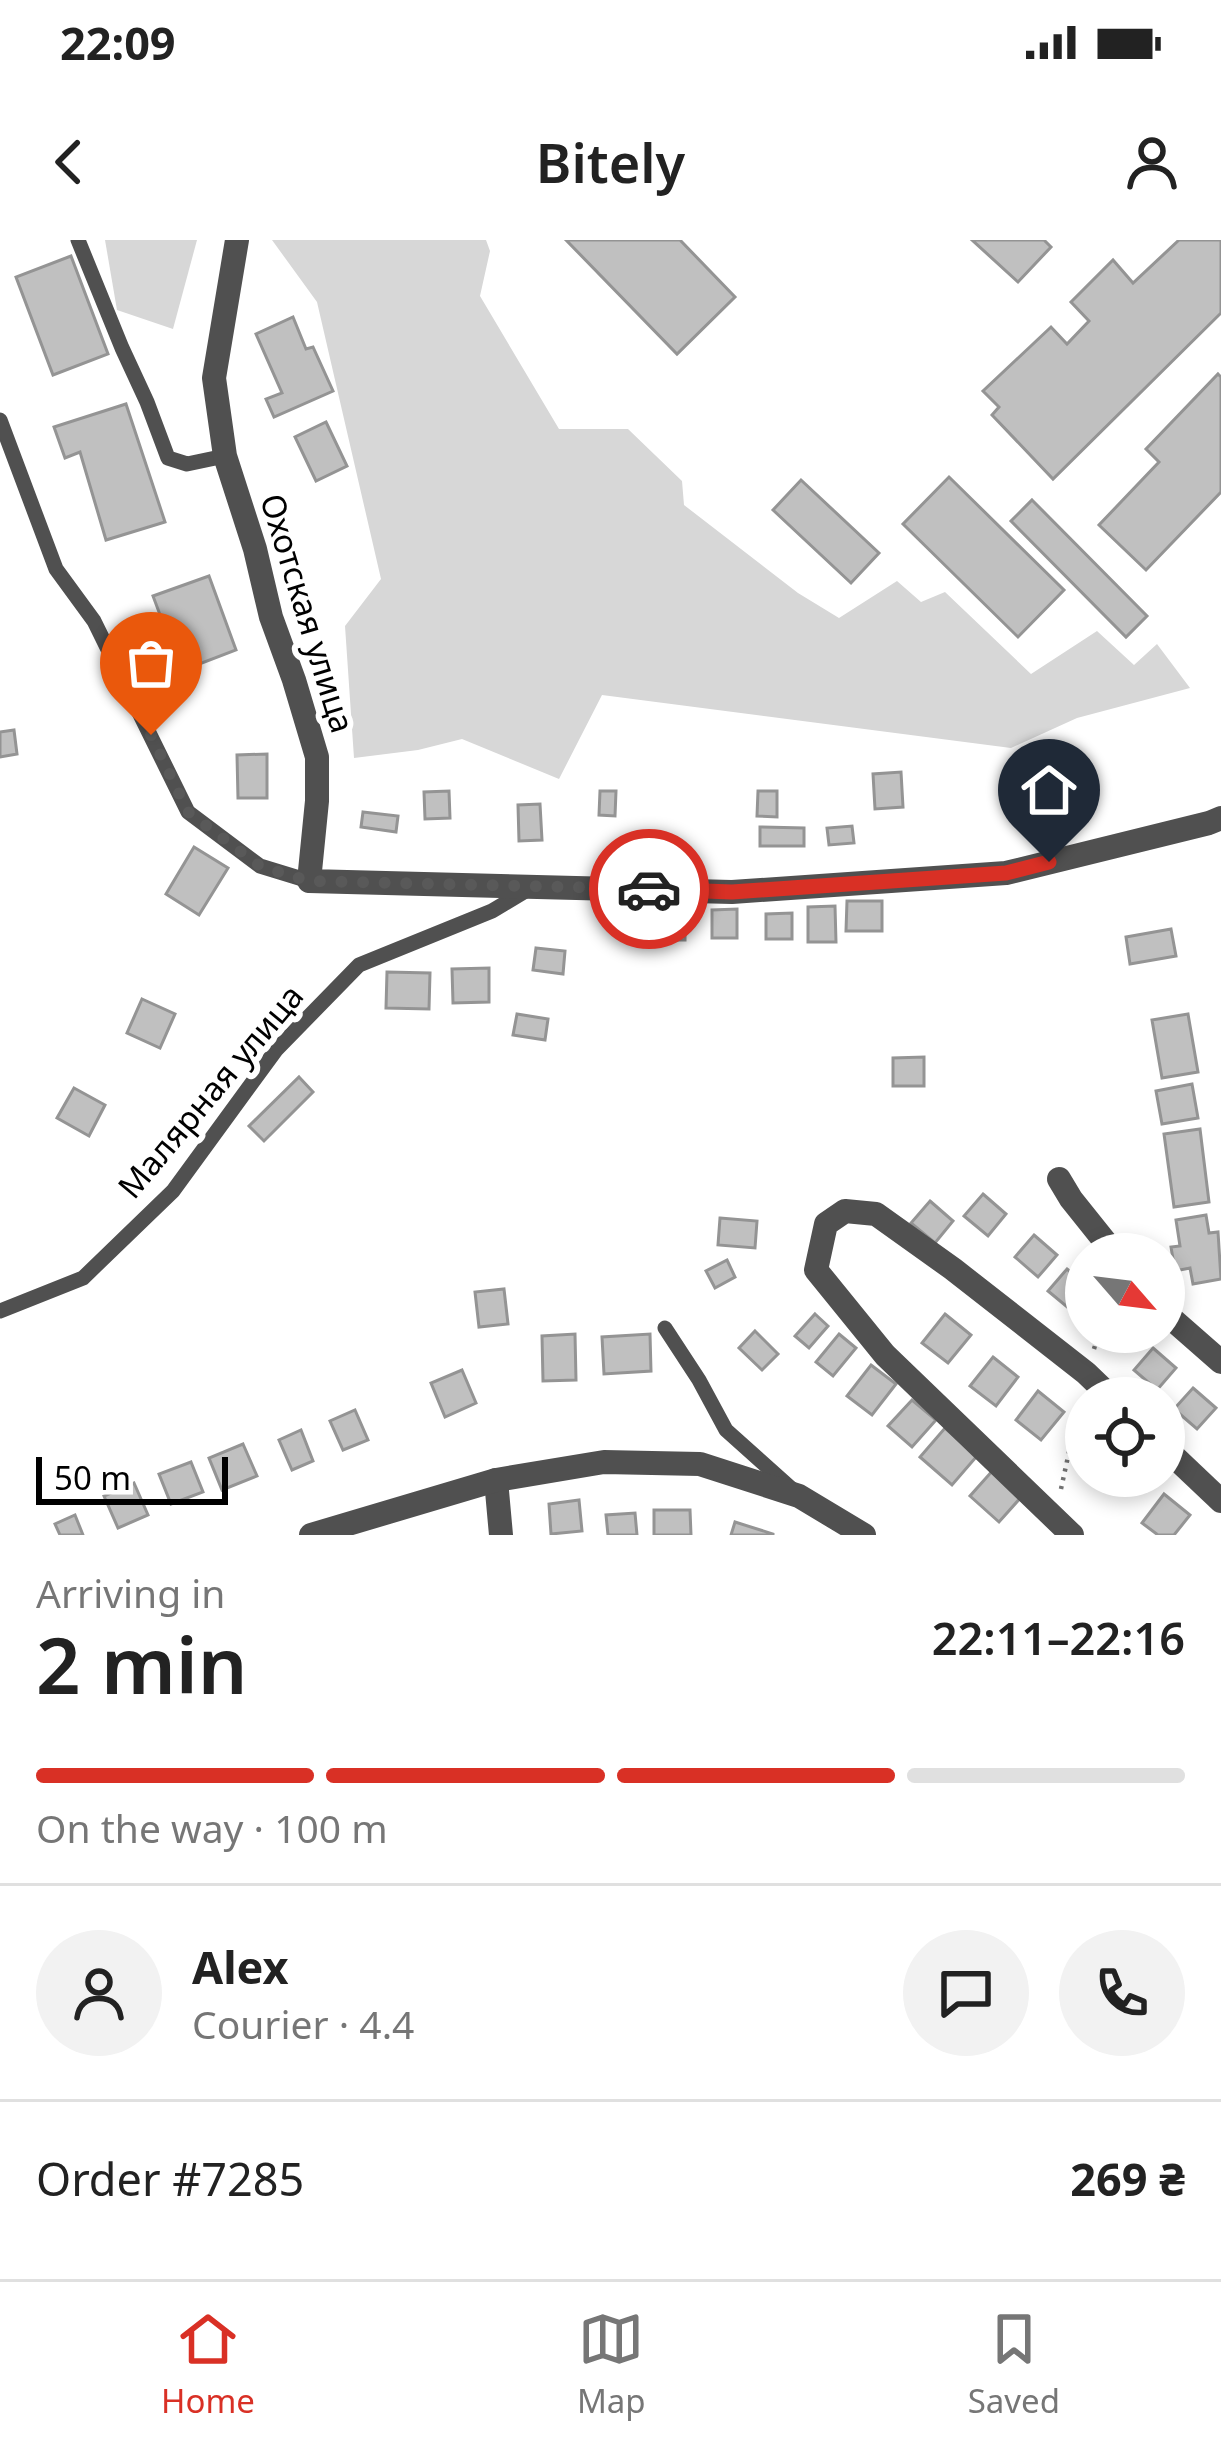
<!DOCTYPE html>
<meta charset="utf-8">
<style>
:root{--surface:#fff;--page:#f2f2f2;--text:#222;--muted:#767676;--line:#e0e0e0;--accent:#d93025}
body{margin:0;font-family:"Noto Sans",sans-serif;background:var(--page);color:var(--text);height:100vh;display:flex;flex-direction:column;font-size:45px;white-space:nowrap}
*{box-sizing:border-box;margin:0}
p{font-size:39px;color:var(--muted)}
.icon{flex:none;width:66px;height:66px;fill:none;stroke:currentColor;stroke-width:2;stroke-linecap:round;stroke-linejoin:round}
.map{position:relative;height:1295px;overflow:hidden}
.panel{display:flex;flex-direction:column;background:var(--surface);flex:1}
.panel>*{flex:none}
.needle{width:78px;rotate:118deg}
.tools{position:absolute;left:1065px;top:993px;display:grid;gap:24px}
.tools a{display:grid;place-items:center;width:120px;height:120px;border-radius:50%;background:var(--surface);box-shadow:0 6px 18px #0003;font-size:60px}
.scale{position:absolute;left:36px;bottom:30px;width:192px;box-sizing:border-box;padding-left:12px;border:6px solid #000;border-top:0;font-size:33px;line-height:42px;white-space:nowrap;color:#000;-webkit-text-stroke:9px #fff;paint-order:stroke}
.pin{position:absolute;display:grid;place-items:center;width:102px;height:102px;color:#fff;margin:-123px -51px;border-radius:50% 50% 50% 0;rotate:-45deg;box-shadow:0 0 12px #0007}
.pin .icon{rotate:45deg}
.courier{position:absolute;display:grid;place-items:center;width:120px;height:120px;margin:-60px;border:9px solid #d93025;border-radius:50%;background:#fff;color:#222;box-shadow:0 3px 15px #0007}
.head em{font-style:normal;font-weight:600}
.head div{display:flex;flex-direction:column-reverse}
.head{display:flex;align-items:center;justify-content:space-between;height:204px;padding:0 36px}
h1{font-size:78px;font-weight:600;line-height:90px}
.bar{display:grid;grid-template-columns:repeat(4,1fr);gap:18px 12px;align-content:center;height:144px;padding:0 36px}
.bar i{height:15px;border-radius:9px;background:var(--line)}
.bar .current{background:var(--accent)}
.bar p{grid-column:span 4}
.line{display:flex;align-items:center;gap:30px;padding:0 36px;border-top:3px solid var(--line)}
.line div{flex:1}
.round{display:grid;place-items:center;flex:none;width:126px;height:126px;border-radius:63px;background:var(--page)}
.status{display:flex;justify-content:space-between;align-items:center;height:84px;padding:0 60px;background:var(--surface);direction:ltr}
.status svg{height:33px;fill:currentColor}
header{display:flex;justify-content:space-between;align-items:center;height:156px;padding:0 36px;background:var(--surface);font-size:54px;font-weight:600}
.tabs{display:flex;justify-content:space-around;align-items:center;height:168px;border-top:3px solid var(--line);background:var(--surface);font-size:33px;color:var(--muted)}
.tabs a{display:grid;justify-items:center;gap:6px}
.tabs .current{color:var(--accent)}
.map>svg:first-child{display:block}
.green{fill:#d7d7d7}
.building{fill:#c0c0c0;stroke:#949494;stroke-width:3}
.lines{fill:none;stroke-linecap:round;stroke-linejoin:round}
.path{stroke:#727272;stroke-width:4.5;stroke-dasharray:3 6;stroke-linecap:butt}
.lane{stroke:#505050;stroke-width:15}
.street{stroke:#505050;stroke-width:24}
.done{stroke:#595959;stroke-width:12;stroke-dasharray:0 21.6}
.route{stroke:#d93025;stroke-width:15}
.labels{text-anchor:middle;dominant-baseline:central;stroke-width:12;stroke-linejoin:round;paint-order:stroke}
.street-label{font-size:33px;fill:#000;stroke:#fff}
</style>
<div class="status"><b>22:09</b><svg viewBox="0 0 49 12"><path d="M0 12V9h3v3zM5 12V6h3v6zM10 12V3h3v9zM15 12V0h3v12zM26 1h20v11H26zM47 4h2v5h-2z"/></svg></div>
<header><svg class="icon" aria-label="back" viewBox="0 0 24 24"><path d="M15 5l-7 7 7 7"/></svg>Bitely<svg class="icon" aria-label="person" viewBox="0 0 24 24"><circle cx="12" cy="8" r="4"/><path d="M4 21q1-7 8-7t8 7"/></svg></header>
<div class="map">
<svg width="1221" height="1295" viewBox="0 0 1221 1295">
<rect width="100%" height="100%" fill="#fff"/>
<!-- green -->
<g class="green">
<polygon points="105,0 197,0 173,89 117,70"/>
<polygon points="272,0 486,0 490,11 480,56 559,189 628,189 682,241 684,265 798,353 839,378 897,341 921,362 945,352 1031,434 1097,391 1134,425 1157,404 1190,448 1077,478 1011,508 602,455 559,539 462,499 418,510 354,518 345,386 381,339 317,62"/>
</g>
<!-- building -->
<g class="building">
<polygon points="566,0 680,0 735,57 677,114"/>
<polygon points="972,0 1044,0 1051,7 1018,42"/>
<polygon points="1179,0 1221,0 1221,73 1053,239 992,175 999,167 983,151 1051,87 1067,104 1089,81 1071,62 1113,20 1133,43"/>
<polygon points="71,16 108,114 53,135 16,37"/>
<polygon points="293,77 306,109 313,107 333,151 274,177 266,159 282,153 256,94"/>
<polygon points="1218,134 1221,137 1221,252 1146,330 1099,285 1159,222 1146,209"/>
<polygon points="126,164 165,282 106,300 80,212 65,218 54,187"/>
<polygon points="326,182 347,226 316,241 295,197"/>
<polygon points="949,237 1064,350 1018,397 903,284"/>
<polygon points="801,240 879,313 851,343 773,270"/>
<polygon points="1032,260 1147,376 1126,397 1011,281"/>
<polygon points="209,336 236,410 181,431 153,356"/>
<polygon points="14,490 17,514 0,517 0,492"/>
<polygon points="267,514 267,558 238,558 237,515"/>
<polygon points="901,532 903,567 875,569 873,534"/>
<polygon points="449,551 450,578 425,579 424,552"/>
<polygon points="600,551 616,551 615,576 599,575"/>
<polygon points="758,551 777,551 777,577 757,576"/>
<polygon points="540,564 542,600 519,601 518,565"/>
<polygon points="363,572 398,576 396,592 361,587"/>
<polygon points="852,586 854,603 829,605 827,588"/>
<polygon points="760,587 804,588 804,606 760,606"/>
<polygon points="194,607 228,628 199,675 166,654"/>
<polygon points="847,661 882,661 882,691 846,691"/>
<polygon points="835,666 836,702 808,702 808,667"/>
<polygon points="663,669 685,670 685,700 663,700"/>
<polygon points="737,669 737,698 712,698 712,670"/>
<polygon points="792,673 792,699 766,699 766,674"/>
<polygon points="1171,689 1176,716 1130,724 1126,697"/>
<polygon points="536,708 565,711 563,734 533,730"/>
<polygon points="489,728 489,762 453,763 452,729"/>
<polygon points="387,732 430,733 429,769 386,768"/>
<polygon points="142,759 175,774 160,808 127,793"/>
<polygon points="517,774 548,779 545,800 513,795"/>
<polygon points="1188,774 1198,832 1162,838 1152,780"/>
<polygon points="924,817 924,846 893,846 893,818"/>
<polygon points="299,837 313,852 264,901 249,886"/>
<polygon points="1192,844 1198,878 1162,884 1156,851"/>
<polygon points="74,848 105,865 89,896 57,878"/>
<polygon points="1200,889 1209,962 1174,967 1164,894"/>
<polygon points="983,954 1006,974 988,996 964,976"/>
<polygon points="930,961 953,981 935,1003 911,983"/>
<polygon points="1206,975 1209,993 1218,992 1221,1039 1193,1044 1190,1028 1175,1031 1171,1007 1180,1006 1176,980"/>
<polygon points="720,978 757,981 755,1008 718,1005"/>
<polygon points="1034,995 1057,1015 1038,1037 1015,1017"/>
<polygon points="727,1020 735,1037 715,1048 706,1031"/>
<polygon points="1067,1029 1086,1045 1086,1054 1072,1071 1048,1051"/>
<polygon points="504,1049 508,1084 479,1087 475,1052"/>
<polygon points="815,1074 828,1086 809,1108 795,1096"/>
<polygon points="945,1074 971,1095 948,1123 922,1103"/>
<polygon points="755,1091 778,1114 762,1130 739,1108"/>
<polygon points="575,1094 576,1140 543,1141 542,1096"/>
<polygon points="650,1094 651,1131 604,1134 602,1097"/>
<polygon points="839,1094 856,1108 833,1136 816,1122"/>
<polygon points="1153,1108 1176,1128 1157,1150 1134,1130"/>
<polygon points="993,1117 1018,1137 996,1166 970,1146"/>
<polygon points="871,1125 896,1144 872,1175 847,1156"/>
<polygon points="462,1130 476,1163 445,1177 431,1143"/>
<polygon points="1193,1148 1216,1168 1197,1189 1174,1169"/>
<polygon points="1038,1151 1064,1172 1041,1200 1016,1180"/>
<polygon points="912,1160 936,1180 912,1207 888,1186"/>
<polygon points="355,1170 368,1200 343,1210 330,1181"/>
<polygon points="945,1188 977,1216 952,1245 920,1217"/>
<polygon points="301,1190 313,1221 292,1230 279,1200"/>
<polygon points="243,1204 257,1236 222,1250 209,1218"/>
<polygon points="191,1222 203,1252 171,1264 159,1234"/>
<polygon points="994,1229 1023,1255 999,1282 970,1256"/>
<polygon points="1120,1236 1149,1236 1138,1251"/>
<polygon points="134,1243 148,1275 118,1288 104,1256"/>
<polygon points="1164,1254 1190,1275 1174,1295 1158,1295 1142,1283"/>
<polygon points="579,1260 582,1291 551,1294 549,1264"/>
<polygon points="654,1270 690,1270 691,1295 654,1295"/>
<polygon points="635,1273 637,1295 608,1295 606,1275"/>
<polygon points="75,1275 83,1295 60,1295 55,1284"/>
<polygon points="735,1282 773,1294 773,1295 731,1295"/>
</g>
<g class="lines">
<!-- path -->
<g class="path">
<polyline points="1094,1109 1099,1092"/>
<polyline points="1061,1249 1080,1161"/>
</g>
<!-- lane -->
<g class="lane">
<polyline points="78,0 122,108 147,162 168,218 187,224 225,216"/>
<polyline points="0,180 56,329 94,381 188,572 260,626 309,641"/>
<polyline points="0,1071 83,1038 173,951 276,810 359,725 492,671 527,650"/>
<polyline points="665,1088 699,1140 726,1190 793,1250"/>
</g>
<!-- street -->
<g class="street">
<polyline points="237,0 214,138 225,216 255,309 271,377 294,440 317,517 317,561 309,641 732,652 1006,633 1209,583 1221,578"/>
<polyline points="1059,939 1071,959 1115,1014"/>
<polyline points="1164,1072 1221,1122"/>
<polyline points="1164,1207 1221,1261"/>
<polyline points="496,1240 501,1295"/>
<polyline points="311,1295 496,1240 604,1222 700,1224 799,1256 864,1295"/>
<polyline points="1072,1295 885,1115 816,1030 826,984 845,971 876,974 953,1029 1086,1133 1112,1158"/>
</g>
</g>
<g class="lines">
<!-- done -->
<polyline class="done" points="151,495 188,572 260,626 308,641 649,649"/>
<!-- route -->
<polyline class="route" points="649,649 732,652 1006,633 1049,622"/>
</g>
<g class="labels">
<!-- street labels -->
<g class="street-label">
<text transform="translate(308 373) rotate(73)">Охотская улица</text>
<text transform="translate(210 851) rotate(-50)">Малярная улица</text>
</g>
</g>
</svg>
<div class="tools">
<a><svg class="needle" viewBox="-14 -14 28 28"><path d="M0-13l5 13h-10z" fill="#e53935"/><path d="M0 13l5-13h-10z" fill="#767676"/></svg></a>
<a><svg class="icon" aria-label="locate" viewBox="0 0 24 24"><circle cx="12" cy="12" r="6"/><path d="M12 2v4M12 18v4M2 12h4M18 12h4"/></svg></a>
</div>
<div class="scale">50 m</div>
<div class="pin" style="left:151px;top:495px;background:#ea580c"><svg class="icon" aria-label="bag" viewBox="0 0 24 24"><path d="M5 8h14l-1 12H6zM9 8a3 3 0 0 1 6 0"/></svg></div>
<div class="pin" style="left:1049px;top:622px;background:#1f2937"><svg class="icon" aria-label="home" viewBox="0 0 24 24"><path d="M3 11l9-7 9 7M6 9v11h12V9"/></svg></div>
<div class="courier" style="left:649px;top:649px"><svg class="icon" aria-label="car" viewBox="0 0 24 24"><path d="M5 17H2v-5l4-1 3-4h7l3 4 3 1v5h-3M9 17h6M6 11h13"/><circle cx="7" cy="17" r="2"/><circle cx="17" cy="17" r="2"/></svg></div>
</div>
<section class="panel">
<div class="head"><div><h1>2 min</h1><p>Arriving in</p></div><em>22:11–22:16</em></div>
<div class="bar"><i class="current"></i><i class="current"></i><i class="current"></i><i></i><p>On the way · 100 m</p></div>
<div class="line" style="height:216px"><a class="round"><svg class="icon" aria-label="person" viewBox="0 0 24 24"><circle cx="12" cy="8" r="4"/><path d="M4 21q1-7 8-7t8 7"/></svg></a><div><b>Alex</b><p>Courier · 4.4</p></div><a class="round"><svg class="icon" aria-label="chat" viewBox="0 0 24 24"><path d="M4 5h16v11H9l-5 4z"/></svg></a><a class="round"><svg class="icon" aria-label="phone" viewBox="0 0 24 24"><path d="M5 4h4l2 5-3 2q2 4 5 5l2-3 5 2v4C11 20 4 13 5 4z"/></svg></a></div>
<div class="line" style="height:156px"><div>Order #7285</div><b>269 ₴</b></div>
</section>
<nav class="tabs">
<a class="current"><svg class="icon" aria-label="home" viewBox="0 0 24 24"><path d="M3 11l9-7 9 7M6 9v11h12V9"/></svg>Home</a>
<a><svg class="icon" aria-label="map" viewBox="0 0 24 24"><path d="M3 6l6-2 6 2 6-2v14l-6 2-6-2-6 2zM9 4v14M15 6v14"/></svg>Map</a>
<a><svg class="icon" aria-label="saved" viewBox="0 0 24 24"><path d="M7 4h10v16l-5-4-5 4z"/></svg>Saved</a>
</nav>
